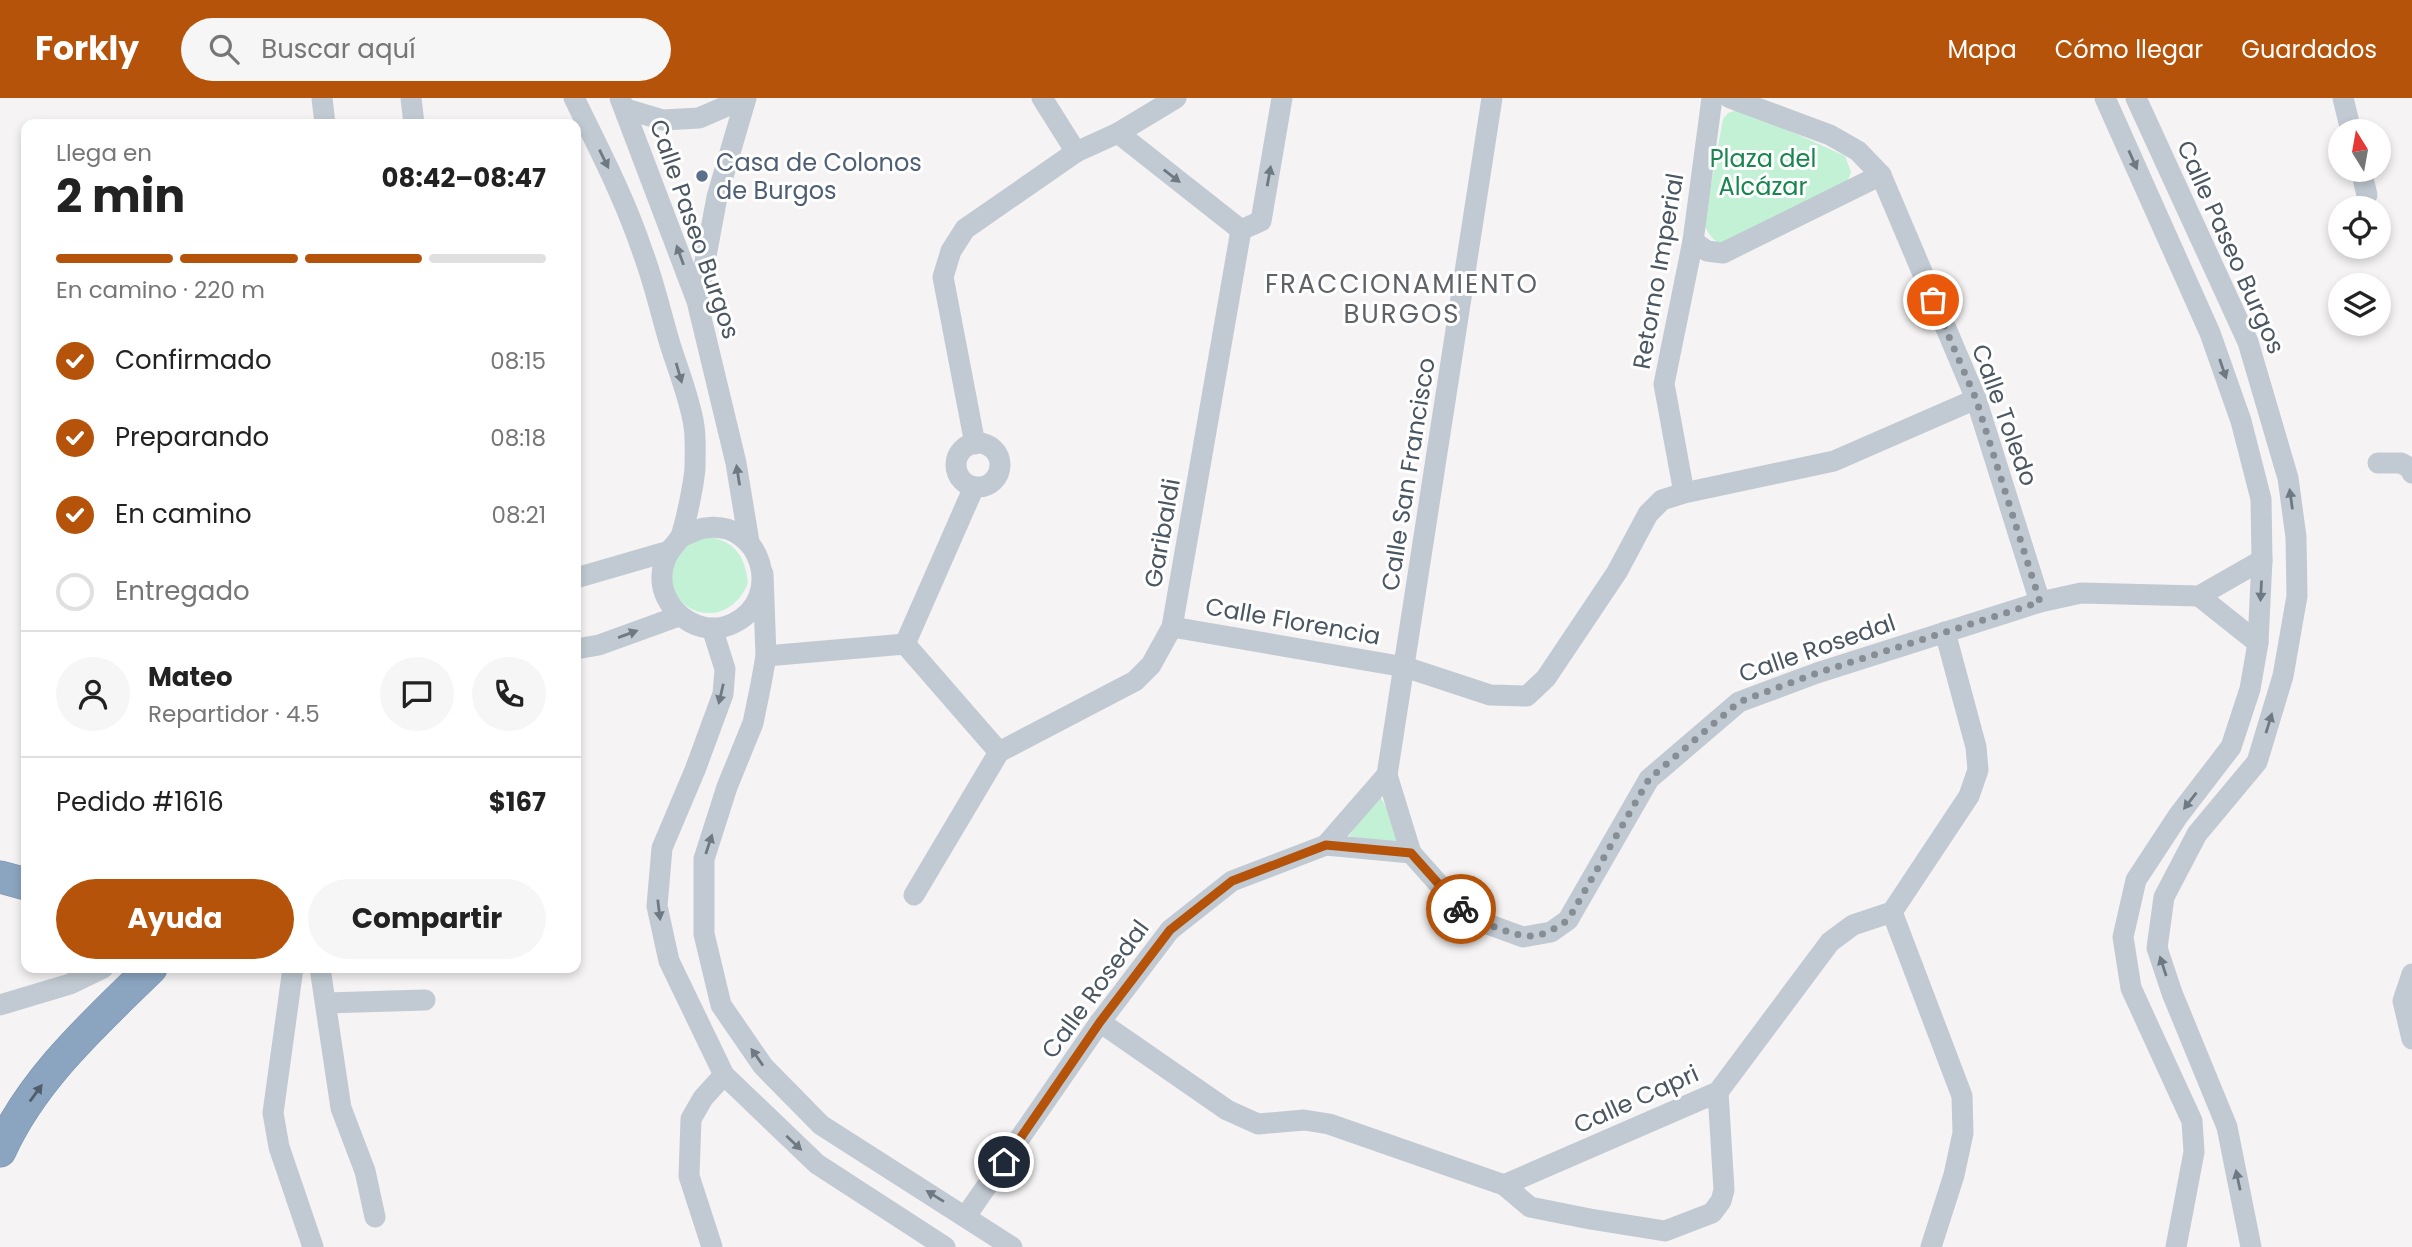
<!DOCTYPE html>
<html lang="es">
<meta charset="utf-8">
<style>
:root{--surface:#fff;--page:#f6f6f6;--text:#222;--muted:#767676;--line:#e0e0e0;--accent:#b45309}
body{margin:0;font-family:Poppins,sans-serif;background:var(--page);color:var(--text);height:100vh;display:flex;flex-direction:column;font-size:26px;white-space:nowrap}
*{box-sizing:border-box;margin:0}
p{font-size:23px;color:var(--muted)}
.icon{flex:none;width:38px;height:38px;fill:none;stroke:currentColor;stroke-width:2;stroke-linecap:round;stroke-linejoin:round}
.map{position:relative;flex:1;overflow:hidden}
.details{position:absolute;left:21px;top:21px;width:560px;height:854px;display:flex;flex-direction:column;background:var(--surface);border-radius:14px;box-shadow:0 4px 10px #0003}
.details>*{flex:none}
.needle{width:46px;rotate:349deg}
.buttons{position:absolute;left:2328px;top:21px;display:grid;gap:14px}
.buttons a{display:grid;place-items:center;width:63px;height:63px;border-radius:50%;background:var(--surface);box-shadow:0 4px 10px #0003;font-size:35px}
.pin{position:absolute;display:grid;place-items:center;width:60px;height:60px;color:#fff;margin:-30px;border:4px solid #fff;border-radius:50%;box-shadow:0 2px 7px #0007}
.courier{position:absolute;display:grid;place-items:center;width:70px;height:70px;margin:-35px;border:5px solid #b45309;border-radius:50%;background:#fff;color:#222;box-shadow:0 2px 9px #0007}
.summary em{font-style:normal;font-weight:700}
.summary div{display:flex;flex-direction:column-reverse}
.summary{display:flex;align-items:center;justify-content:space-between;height:119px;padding:0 35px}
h1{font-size:46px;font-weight:700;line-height:52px}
.bar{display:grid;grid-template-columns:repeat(4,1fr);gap:10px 7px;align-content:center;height:84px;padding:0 35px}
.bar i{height:9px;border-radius:5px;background:var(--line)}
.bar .selected{background:var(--accent)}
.bar p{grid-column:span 4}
.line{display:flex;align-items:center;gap:18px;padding:0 35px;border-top:2px solid var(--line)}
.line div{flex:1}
.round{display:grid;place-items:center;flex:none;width:74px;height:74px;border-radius:37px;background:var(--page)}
ol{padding:0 35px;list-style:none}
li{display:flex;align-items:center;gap:21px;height:77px}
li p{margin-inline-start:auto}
li .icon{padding:7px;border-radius:50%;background:var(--accent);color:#fff;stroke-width:4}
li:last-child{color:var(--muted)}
li i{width:38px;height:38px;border:4px solid var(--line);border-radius:50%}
.action{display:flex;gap:14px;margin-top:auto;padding:14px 35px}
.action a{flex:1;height:80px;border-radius:42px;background:var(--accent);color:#fff;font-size:28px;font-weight:700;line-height:80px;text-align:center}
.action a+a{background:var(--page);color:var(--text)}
header{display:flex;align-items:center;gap:42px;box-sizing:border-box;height:98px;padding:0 35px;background:var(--accent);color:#fff}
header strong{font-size:33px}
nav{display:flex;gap:38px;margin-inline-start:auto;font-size:24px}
.search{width:490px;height:63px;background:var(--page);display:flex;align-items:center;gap:18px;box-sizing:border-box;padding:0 24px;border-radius:38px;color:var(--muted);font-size:26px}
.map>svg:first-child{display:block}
.green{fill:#c3f1d5}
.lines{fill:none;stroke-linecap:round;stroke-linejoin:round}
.highway-casing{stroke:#7690ad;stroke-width:33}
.minor{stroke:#c1cad2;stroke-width:21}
.highway{stroke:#8ba5c1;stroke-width:32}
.oneway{fill:#6e7983}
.oneway2{fill:#505e6b}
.done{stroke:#868d94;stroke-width:7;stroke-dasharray:0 12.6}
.route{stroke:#b45309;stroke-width:9}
.service-dot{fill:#5c6f8a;stroke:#fff;stroke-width:2.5}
.labels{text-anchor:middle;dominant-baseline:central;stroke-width:6;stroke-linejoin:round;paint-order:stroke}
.park-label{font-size:24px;fill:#17864f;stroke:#fff}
.service-label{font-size:24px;fill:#4e5e75;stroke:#fff;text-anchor:start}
.street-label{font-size:24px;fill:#4a5661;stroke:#fff}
.neighbourhood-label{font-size:26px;letter-spacing:2px;fill:#5f6368;stroke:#fff}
</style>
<header>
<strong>Forkly</strong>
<div class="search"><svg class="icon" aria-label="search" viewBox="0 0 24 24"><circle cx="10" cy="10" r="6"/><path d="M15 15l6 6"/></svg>Buscar aquí</div>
<nav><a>Mapa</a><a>Cómo llegar</a><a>Guardados</a></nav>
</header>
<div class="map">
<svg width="2412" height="1149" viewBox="0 0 2412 1149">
<rect width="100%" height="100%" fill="#f5f3f3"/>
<!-- green -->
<g class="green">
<path d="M1741,11l104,47 6,16 -4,10 -120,64c-12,-4 -18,-9 -23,-22l19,-105 5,-6z"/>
<path d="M711,439c26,6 34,21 37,46 -23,55 -89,26 -75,-18 3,-8 10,-17 14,-24z"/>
<polygon points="1379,696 1406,747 1349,738"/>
</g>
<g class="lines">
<defs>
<g id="highway">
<polyline points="0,779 26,786"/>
<path d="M0,1053c33,-73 95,-128 151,-183"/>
</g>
</defs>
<!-- highway casing -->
<use href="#highway" class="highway-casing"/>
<!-- minor -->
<g class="minor">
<polyline points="322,0 325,26"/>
<polyline points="411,0 414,26"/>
<path d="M574,0c25,51 51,101 69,155 11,29 18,61 27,91 8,26 20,55 24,82 2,13 1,29 1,42 -1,15 -9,54 -14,68 -2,4 -6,8 -9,12 -9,11 -12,27 -9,40 8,30 42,50 71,35 51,-25 27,-104 -29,-95 -8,1 -17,6 -24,9"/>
<polyline points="620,0 697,203 736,365 749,444"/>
<polyline points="1042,0 1076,54"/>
<polyline points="1730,0 1830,37 1858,53 1881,77 1976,301 2040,504"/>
<polyline points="2105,0 2210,235 2241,323 2261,401 2262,462 2258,545 2250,591 2231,649 2178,718 2136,782 2123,839 2131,890 2192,1023 2194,1054 2176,1149"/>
<polyline points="2136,0 2248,244 2288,380 2296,439 2297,498 2283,578 2257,664 2197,736 2164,799 2157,850 2172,895 2227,1029 2251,1149"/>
<polyline points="2343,0 2351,33"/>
<polyline points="626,11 663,22 699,20 745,0"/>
<polyline points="1118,35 1241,132"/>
<polyline points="2361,72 2367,97"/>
<polyline points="1241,132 1261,123 1282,0"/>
<polyline points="1693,143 1707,153 1723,155 1881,77"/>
<polyline points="698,201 717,99 746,0"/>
<circle cx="978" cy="367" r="22"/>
<polyline points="975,346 943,179 951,153 965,131 1076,54 1118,35 1176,0"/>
<polyline points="2378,365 2401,365 2410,370 2412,375"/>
<polyline points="1684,395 1664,286 1693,143 1712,0"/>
<polyline points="763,476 766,558 761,586 753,625 727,689 704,761 704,836 721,907 763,968 821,1027 1012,1149"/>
<polyline points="576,480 669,453"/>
<polyline points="2199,498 2258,545"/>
<polyline points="1172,529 1405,569 1490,597 1527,598 1546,580 1617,474 1648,416 1662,402 1684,395 1834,363 1976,301"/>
<polyline points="712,530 725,571 723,596 695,672 662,750 657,808 669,863 724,977 817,1066 945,1149"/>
<polyline points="905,546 974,389"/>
<polyline points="905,546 999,654"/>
<polyline points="576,551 599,547 679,518"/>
<polyline points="766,558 905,546"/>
<polyline points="999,654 1135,583 1151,567 1172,529 1241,132"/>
<polyline points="1326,747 1387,677"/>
<polyline points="1411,755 1387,677 1492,0"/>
<polyline points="914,797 999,654"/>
<polyline points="1892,814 1962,998 1963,1035 1954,1077 1931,1149"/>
<polyline points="293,870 273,1015 279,1049 313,1149"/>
<polyline points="320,870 341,1010 365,1073 375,1119"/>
<polyline points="2412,876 2403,903 2412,941"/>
<polyline points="326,905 425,902"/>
<polyline points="0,907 70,886 103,870"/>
<polyline points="1100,924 1227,1012 1258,1026 1304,1022 1329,1026 1504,1087 1530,1109 1590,1121 1665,1133 1712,1115 1721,1103 1724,1092 1718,994"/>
<polyline points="1504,1087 1718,994 1830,844 1853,827 1892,814 1969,698 1978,672 1976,649 1945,534"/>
<polyline points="966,1118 1100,924 1170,832 1232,783 1326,747 1411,755 1468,819 1523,839 1551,834 1568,822 1649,681 1739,604 1817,575 2040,504 2081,495 2199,498 2262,462"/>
<polyline points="712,1149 689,1078 691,1021 703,1000 724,977"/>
</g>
<!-- highway -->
<use href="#highway" class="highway"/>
</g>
<!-- one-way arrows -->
<defs><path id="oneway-solid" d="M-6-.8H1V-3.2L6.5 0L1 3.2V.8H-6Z" transform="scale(1.75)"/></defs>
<g class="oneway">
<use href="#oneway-solid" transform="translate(604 61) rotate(64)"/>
<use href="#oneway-solid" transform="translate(2133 62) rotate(66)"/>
<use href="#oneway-solid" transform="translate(1172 78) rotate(38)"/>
<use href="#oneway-solid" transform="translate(1269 78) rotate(-80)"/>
<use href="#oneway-solid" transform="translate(680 157) rotate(-110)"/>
<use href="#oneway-solid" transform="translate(2223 271) rotate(71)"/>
<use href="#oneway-solid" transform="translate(679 275) rotate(74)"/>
<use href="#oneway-solid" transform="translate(738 377) rotate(-99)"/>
<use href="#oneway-solid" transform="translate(2291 401) rotate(-98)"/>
<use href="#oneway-solid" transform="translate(2261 493) rotate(93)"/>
<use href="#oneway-solid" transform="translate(628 536) rotate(-20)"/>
<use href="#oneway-solid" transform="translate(721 596) rotate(103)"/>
<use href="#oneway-solid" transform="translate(2269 625) rotate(-73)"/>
<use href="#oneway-solid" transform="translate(2190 703) rotate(128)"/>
<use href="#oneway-solid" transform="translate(709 746) rotate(-72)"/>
<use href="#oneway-solid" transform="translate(659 812) rotate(83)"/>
<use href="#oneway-solid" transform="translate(2163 868) rotate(-108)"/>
<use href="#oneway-solid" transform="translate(757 959) rotate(-125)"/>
<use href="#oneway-solid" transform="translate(794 1045) rotate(43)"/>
<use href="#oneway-solid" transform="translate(2238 1082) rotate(-102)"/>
<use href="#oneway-solid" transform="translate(935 1098) rotate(-148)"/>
</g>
<use class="oneway2" href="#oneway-solid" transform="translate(36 995) rotate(-54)"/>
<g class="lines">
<!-- done -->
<path class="done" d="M1461,811c8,9 16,12 28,16 36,13 46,18 79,-5l81,-141 90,-77 78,-29 223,-71 -64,-203 -43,-99"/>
<!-- route -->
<polyline class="route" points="1004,1064 1100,924 1170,832 1232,783 1326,747 1411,755 1461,811"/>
</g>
<!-- markers -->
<circle class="service-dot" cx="702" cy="78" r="7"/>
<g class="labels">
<!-- park labels -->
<g class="park-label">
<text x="1763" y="60">Plaza del<tspan x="1763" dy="28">Alcázar</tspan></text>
</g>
<!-- service labels -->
<g class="service-label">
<text x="716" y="64">Casa de Colonos<tspan x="716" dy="28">de Burgos</tspan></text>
</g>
<!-- street labels -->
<g class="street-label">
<text transform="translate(695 131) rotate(71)">Calle Paseo Burgos</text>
<text transform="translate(2231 149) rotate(66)">Calle Paseo Burgos</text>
<text transform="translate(1658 173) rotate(-80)">Retorno Imperial</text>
<text transform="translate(2005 317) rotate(70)">Calle Toledo</text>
<text transform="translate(1408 376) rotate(-81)">Calle San Francisco</text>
<text transform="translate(1162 435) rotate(-80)">Garibaldi</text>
<text transform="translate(1293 523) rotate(10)">Calle Florencia</text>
<text transform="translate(1817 550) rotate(-19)">Calle Rosedal</text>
<text transform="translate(1095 891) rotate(-54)">Calle Rosedal</text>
<text transform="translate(1636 1001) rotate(-24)">Calle Capri</text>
</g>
<!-- neighbourhood labels -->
<g class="neighbourhood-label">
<text x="1402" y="186">FRACCIONAMIENTO<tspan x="1402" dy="30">BURGOS</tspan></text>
</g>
</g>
</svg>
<div class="buttons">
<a><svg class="needle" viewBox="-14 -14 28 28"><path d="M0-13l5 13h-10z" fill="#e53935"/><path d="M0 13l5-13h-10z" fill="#767676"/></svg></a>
<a><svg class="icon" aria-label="locate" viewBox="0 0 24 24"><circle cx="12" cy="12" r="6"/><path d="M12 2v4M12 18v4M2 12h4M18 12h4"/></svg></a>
<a><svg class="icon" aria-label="layers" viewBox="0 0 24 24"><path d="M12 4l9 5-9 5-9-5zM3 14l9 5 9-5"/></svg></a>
</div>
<div class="pin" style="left:1933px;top:202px;background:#ea580c"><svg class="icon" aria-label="bag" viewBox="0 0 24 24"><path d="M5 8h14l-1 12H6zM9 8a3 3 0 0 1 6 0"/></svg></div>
<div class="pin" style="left:1004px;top:1064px;background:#1f2937"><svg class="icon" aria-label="home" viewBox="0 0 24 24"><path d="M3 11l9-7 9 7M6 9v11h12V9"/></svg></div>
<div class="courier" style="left:1461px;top:811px"><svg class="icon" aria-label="bike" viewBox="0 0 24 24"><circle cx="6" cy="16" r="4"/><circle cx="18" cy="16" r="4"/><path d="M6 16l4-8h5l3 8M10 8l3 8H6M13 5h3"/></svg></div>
<section class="details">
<div class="summary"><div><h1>2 min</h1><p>Llega en</p></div><em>08:42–08:47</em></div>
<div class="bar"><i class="selected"></i><i class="selected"></i><i class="selected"></i><i></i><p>En camino · 220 m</p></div>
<ol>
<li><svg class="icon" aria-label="check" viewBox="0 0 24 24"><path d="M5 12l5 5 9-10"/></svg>Confirmado<p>08:15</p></li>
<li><svg class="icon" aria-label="check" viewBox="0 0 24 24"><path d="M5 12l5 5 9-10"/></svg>Preparando<p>08:18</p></li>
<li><svg class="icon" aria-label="check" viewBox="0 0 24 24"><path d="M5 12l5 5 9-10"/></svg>En camino<p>08:21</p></li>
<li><i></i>Entregado</li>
</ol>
<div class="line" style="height:126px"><a class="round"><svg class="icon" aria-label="person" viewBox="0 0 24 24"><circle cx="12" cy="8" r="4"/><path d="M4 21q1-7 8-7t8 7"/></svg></a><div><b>Mateo</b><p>Repartidor · 4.5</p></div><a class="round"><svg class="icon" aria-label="chat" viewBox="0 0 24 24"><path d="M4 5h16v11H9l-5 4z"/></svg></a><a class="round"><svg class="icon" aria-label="phone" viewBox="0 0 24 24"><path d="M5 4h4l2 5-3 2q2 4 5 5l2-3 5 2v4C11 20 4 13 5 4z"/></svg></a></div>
<div class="line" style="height:91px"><div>Pedido #1616</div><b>$167</b></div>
<div class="action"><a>Ayuda</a><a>Compartir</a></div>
</section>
</div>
